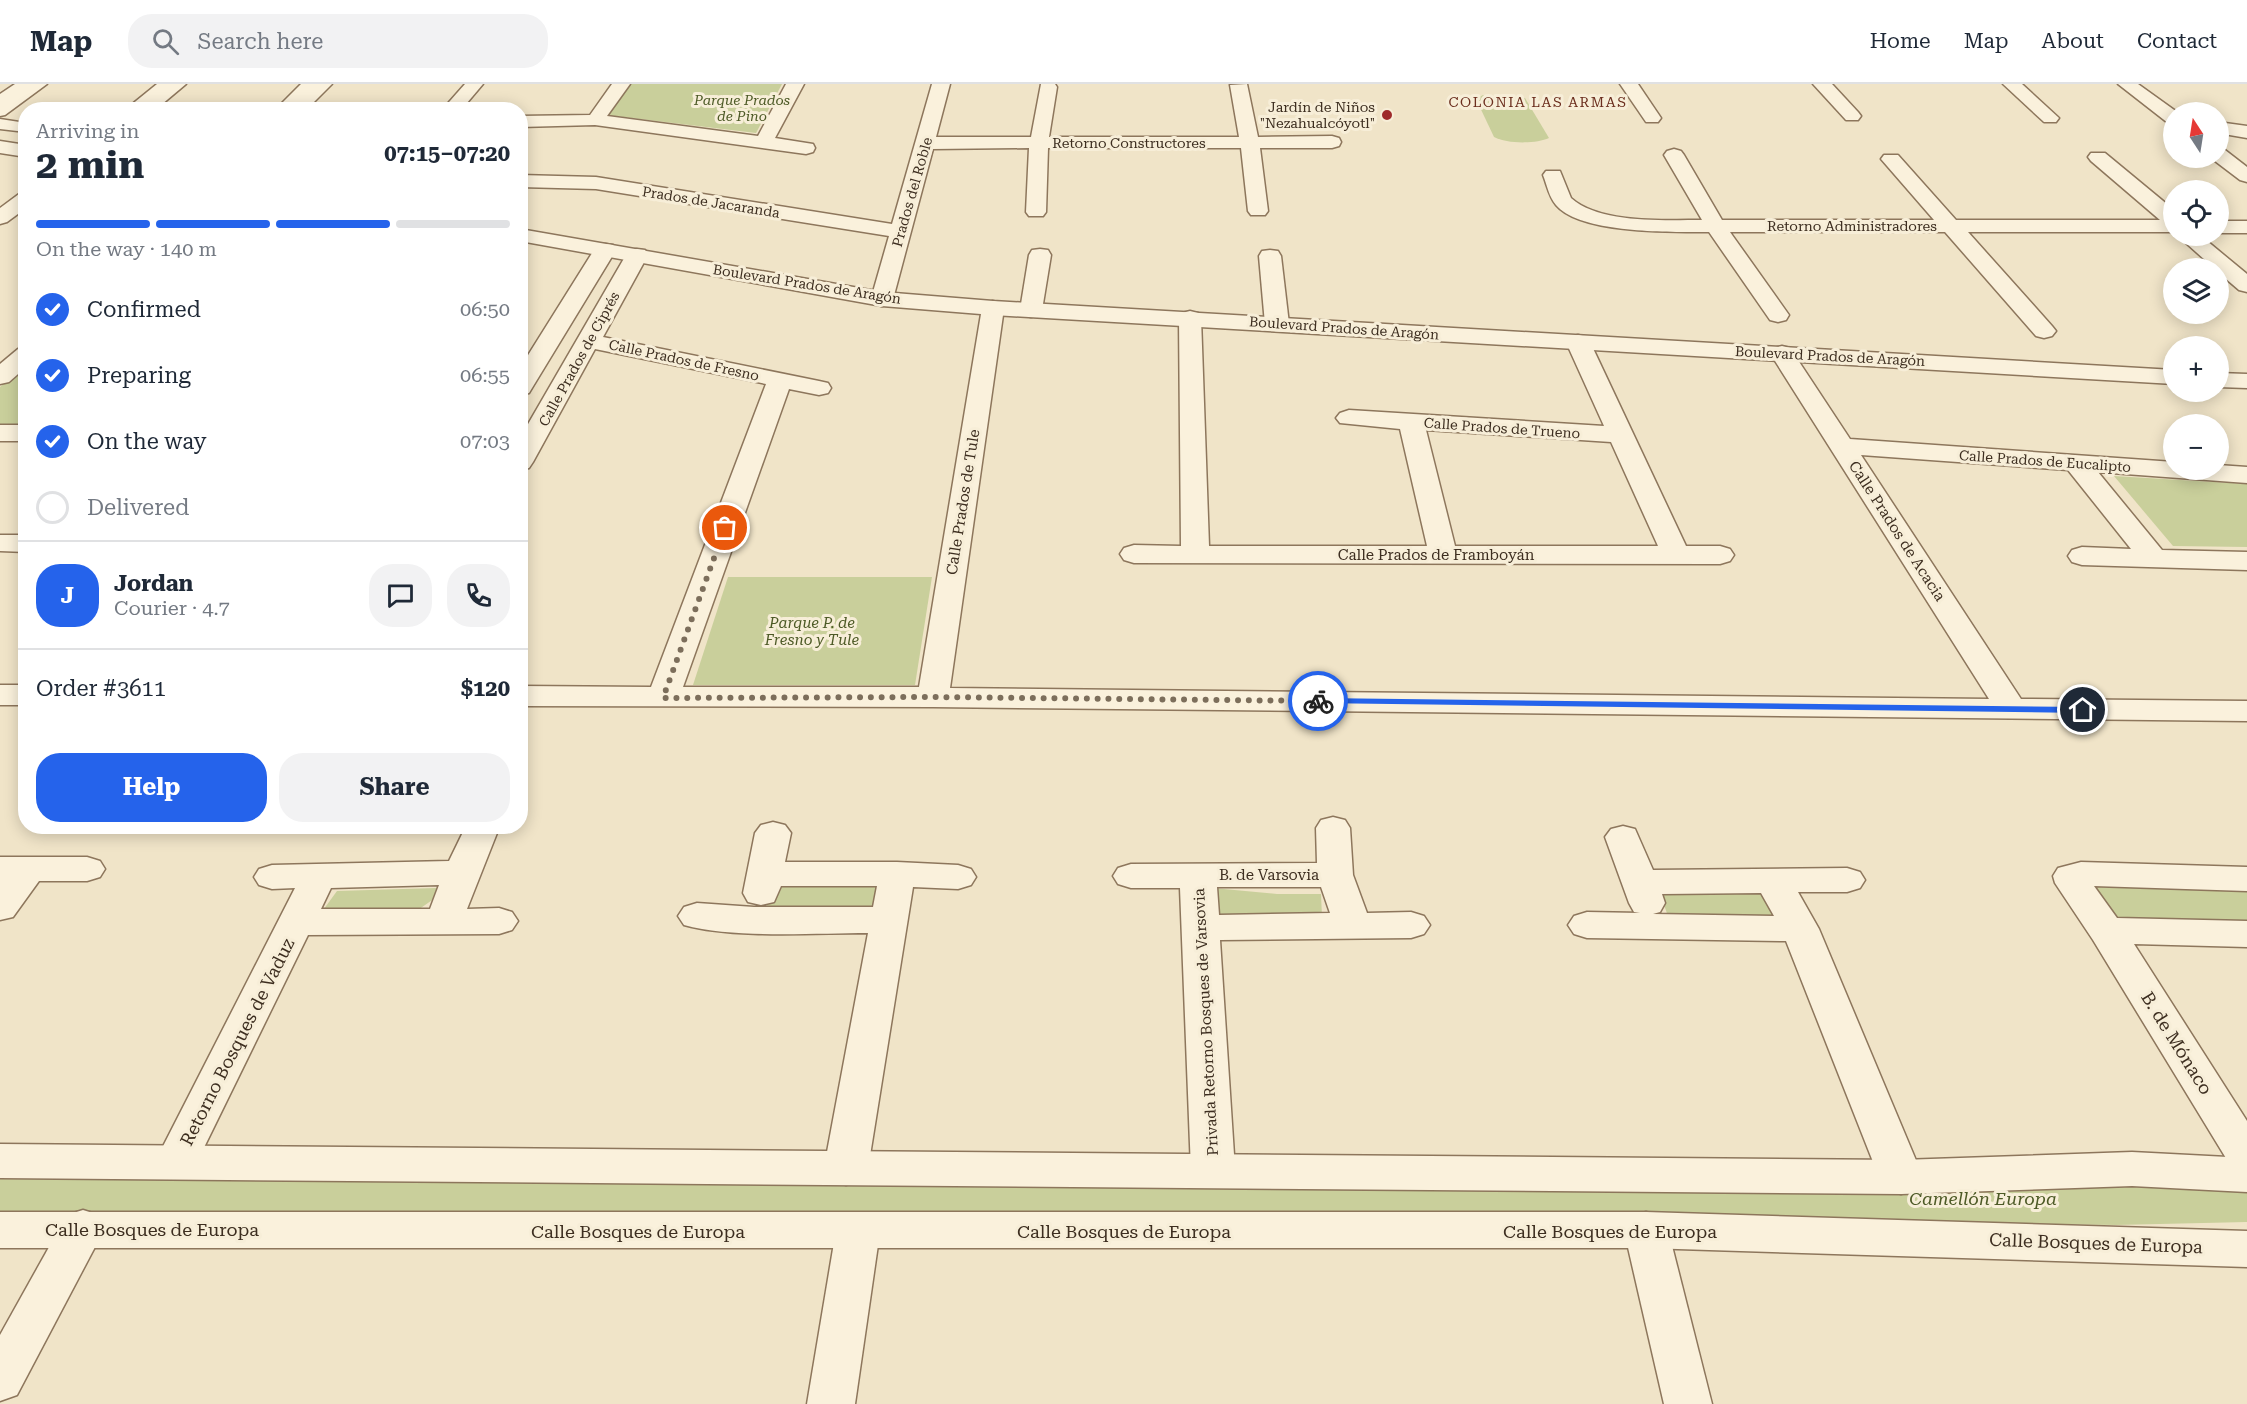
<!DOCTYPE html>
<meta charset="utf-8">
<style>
:root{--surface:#fff;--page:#f2f2f3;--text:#1f2937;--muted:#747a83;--line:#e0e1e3;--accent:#2563eb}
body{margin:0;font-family:"Roboto Serif",serif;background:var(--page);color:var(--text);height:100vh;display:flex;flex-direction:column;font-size:22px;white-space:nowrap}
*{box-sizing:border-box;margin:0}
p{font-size:20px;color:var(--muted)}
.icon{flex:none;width:33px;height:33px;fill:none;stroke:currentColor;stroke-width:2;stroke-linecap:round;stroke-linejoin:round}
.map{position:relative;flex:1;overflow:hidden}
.panel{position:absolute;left:18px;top:18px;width:510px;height:732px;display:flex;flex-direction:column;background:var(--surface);border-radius:24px;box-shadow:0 3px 15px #0003}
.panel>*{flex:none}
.needle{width:39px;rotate:348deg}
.fabs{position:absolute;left:2163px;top:18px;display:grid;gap:12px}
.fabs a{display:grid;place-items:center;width:66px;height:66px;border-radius:50%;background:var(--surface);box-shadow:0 3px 15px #0003;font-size:30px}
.pin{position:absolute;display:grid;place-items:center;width:51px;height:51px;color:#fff;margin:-26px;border:3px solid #fff;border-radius:50%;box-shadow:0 2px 6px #0007}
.courier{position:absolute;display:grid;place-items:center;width:60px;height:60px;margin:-30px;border:4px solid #2563eb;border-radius:50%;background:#fff;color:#222;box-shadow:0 2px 8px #0007}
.headline em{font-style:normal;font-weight:700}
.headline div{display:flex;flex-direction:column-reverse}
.headline{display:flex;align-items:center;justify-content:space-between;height:102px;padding:0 18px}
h1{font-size:39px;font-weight:700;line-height:45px}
.bar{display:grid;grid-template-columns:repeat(4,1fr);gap:9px 6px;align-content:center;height:72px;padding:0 18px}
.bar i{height:8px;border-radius:4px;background:var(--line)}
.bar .current{background:var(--accent)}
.bar p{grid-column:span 4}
.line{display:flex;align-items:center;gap:15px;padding:0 18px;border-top:2px solid var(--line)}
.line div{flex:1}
.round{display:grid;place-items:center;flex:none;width:63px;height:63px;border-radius:24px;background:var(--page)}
ol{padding:0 18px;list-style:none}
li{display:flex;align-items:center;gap:18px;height:66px}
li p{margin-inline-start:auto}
li .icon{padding:6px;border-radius:50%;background:var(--accent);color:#fff;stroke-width:4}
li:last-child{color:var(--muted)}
li i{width:33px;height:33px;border:3px solid var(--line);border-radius:50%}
.button{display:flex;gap:12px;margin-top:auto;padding:12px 18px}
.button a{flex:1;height:69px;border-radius:24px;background:var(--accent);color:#fff;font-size:24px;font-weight:700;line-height:69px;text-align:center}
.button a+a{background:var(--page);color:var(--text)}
header{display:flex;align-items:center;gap:36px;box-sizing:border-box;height:84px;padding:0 30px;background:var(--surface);border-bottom:2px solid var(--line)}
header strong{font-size:28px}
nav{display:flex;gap:33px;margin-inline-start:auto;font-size:21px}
.search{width:420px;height:54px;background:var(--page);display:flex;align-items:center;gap:15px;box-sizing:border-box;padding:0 21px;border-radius:24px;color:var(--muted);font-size:22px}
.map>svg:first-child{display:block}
.green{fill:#c9cf9b}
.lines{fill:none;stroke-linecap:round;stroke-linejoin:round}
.pedestrian-casing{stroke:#8d765c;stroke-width:3}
.minor-casing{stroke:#8d765c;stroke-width:3}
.tertiary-casing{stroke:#8d765c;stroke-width:3}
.pedestrian{fill:#faf1dc;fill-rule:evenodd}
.minor{fill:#faf1dc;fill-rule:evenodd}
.tertiary{fill:#faf1dc;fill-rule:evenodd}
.route{fill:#2563eb}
.done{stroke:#7c6e5b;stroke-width:6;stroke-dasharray:0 10.8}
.poi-dot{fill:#9e2a2b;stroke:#f7eed8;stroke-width:2}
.labels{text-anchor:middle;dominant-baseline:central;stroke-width:6;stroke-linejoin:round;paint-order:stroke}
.far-park-label{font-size:14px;font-style:italic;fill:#4d5a26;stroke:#f7eed8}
.far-neighbourhood-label{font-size:14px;letter-spacing:1.5px;fill:#6b2e1e;stroke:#f7eed8}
.far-poi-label{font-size:14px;fill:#3d2e20;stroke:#f7eed8;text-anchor:end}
.far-street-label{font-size:14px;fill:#3d2e20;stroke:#f7eed8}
.street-label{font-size:15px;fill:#3d2e20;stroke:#f7eed8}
.park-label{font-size:15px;font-style:italic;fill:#4d5a26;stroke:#f7eed8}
.near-street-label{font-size:18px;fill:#3d2e20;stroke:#f7eed8}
.near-park-label{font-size:18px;font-style:italic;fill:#4d5a26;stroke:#f7eed8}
</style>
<header>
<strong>Map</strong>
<div class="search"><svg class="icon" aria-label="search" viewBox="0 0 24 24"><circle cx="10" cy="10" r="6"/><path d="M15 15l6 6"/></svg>Search here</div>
<nav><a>Home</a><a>Map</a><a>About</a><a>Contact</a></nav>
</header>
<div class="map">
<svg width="2247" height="1320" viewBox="0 0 2247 1320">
<rect width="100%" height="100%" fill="#f0e4c8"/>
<!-- green -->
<g class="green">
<polygon points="630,0 782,0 756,49 607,31"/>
<path d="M1483,11l42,3 24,40c-13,6 -42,6 -55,-1l-18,-38z"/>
<polygon points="25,281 25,342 0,342 0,303"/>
<polygon points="2114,392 2247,400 2247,463 2173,462"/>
<polygon points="728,493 932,493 915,601 693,601"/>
<polygon points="879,798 876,825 765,828 773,800"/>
<polygon points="2086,798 2247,803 2247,843 2115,840"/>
<polygon points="436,804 438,812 415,828 321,829 337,807"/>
<polygon points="1213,804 1277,810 1321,810 1322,833 1218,835"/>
<polygon points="1658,804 1764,804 1781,837 1669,835"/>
<polygon points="1984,1087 2247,1104 2247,1138 2116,1141 1168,1131 0,1132 0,1090"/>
</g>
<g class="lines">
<defs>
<g id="pedestrian">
<polygon points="31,0 47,0 5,31 0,32 0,21"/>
<polygon points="157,0 173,0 142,26 125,26"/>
<polygon points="301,0 316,0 291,26 275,26"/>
<polygon points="0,35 26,39 26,48 0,45"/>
</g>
<g id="minor">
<polygon points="15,0 36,0 6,22 0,23 0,10"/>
<polygon points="166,0 186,0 155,26 134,26"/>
<polygon points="313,0 332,0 306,26 286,26"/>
<polygon points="465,0 483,0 461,26 442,26"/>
<polygon points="612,0 630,0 607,32 758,52 786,0 804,0 775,54 813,60 815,64 813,68 806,70 595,41 520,43 520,32 590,31"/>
<polygon points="932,0 950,0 936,53 1031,53 1041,0 1055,0 1057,3 1049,53 1239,53 1230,1 1247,0 1258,53 1332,52 1339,54 1341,58 1339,62 1332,64 1260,64 1268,127 1265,131 1251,131 1248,127 1241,64 1048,64 1046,128 1043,132 1029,132 1026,128 1029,64 933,65 893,215 890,220 882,222 874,220 871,215 889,152 596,105 520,103 520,91 596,93 892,140"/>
<polygon points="1620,0 1638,0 1661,34 1658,38 1646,38"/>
<polygon points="1813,0 1832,0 1858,28 1861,32 1858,36 1846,36"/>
<polygon points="2003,0 2022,0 2059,34 2056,38 2044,38"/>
<polygon points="2118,0 2138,0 2177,28 2174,28 2174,40 2168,39"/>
<polygon points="2218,38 2247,42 2247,54 2218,49"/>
<polygon points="2218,64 2225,66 2247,83 2247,98 2240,96 2211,74 2218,74"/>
<path d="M1674,65l7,2 3,4 38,65h212l-53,-61 3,-4h14l58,65h204l-69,-59 -3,-4 3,-4h14l69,57v22h-206l84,94 4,5 -4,5 -8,2 -8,-2 -91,-104h-215l59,83 -3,5 -8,2 -8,-2 -61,-88c-36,0 -129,2 -153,-27 -7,-8 -9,-20 -13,-30l3,-4h14l11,27c29,26 94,22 131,22l-38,-65 3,-4z"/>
<polygon points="26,108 26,124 7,138 0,140 0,124 19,110"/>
<rect x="2218" y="137" width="29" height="12"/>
<polygon points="2178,152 2201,152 2247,190 2247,208 2239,206 2218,188 2218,184 2214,184"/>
<polygon points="605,160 613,161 616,166 532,304 529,309 520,311 520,284 594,166 597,161"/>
<polygon points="637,165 645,166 648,171 603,253 819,297 828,299 831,304 828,309 819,311 789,305 683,603 919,603 982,224 985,219 993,217 1001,219 1004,224 950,604 1989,615 1770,269 1774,264 1782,262 1790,264 1850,355 2174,378 2174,386 2218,386 2218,381 2247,383 2247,399 2098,388 2162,466 2247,468 2247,486 2082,481 2072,478 2068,472 2072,466 2082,463 2131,465 2068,386 1861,371 2021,615 2247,617 2247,637 933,623 520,622 520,602 651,603 766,300 595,265 533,378 529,384 520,386 520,354 626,171 629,166"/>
<polygon points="1040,165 1048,166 1051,171 1042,226 1039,231 1031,233 1023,231 1020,226 1029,171 1032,166"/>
<polygon points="1270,166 1278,167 1281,172 1289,240 1285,245 1277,247 1269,245 1265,240 1259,172 1262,167"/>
<path d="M1190,227l8,2 3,5 8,228h218l-27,-117 -60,-6 -4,-5 4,-5 9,-3 255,16 -38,-84 4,-5 8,-2 8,2 4,5 96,204h34l10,3 4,6 -4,6 -10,3 -586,-1 -10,-3 -4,-6 4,-6 10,-3 47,1 -2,-228 3,-5zM1426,346l185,12 47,104h-203z"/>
<polygon points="26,263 26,283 9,298 0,300 0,280 18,265"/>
<rect x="0" y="341" width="26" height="16"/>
<polygon points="0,451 26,451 26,468 0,467"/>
<rect x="0" y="601" width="26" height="20"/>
<path d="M1333,733l12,3 5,8 3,47 14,38 44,-1 13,4 6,9 -6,9 -13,4 -191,2 15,230 -7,12 -15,5 -15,-5 -7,-12 -11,-282h-49l-13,-4 -5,-8 5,-8 13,-4 186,-1 -1,-35 5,-8zM1217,803h104l9,26 -111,2z"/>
<path d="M773,738l12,3 6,8 -6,29h112l61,3 13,4 5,8 -5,8 -13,4 -45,-2 -45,281 -7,12 -15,5 -15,-5 -7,-12 44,-235c-54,0 -133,6 -184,-8l-6,-9 6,-9 13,-4 57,4h119l4,-21h-96l-7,16 -13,3 -13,-3 -5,-9 12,-60 6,-8z"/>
<path d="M466,742h26l5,7 -30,76 32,-1 13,4 6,9 -6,9 -13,4 -191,1 -117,239 -15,5 -15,-5 -6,-12 140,-274 -23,1 -13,-4 -5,-8 5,-8 13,-4 177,-4zM439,801l-9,24h-109l10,-21z"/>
<path d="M1623,742l12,3 18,41 194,-2 13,4 5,8 -5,8 -13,4h-49l21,37 104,248 -7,12 -15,5 -15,-5 -7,-12 -93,-236 -199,-3 -13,-4 -6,-9 6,-9 13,-4 53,1 -6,-1 -5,-9 -24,-66 6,-8zM1761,809l13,23 -121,-2 7,-2 5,-9 -3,-9z"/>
<polygon points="0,773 87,773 100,777 105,785 100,793 87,797 39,797 13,833 0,836"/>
<polygon points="2081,778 2247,783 2247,807 2094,802 2117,834 2247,837 2247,863 2134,860 2247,1037 2247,1089 2232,1084 2093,856 2055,799 2053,792 2058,784"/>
<polygon points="83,1126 99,1131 105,1144 17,1311 0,1317 0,1251 67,1131"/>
<polygon points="1646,1128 1662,1133 1668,1146 1712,1320 1664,1320 1624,1146 1630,1133"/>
<polygon points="858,1129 874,1134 880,1147 855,1320 807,1320 836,1147 842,1134"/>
</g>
<g id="tertiary">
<polygon points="0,57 26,61 26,73 0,69"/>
<polygon points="520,145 882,208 993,217 2174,286 2174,300 993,231 882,222 520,157"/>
<polygon points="2218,289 2247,290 2247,304 2218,303"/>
<polygon points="0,1060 1901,1076 2132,1068 2247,1074 2247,1108 2132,1102 1901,1110 0,1094"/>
<polygon points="0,1128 1646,1128 2247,1147 2247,1183 1646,1164 0,1164"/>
</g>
</defs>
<!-- pedestrian casing -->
<use href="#pedestrian" class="pedestrian-casing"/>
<!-- minor casing -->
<use href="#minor" class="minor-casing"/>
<!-- tertiary casing -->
<use href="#tertiary" class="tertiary-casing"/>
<!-- pedestrian -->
<use href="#pedestrian" class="pedestrian"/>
<!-- minor -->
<use href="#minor" class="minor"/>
<!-- tertiary -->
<use href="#tertiary" class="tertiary"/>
</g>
<!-- route -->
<polygon class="route" points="1318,614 2083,623 2088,626 2083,629 1315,619 1315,615"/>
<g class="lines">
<!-- done -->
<polyline class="done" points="725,444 663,614 933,613 1318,617"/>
</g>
<!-- markers -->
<circle class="poi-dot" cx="1387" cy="31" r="6"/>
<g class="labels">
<!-- far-park labels -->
<g class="far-park-label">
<text x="742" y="16">Parque Prados<tspan x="742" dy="16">de Pino</tspan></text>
</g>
<!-- far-neighbourhood labels -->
<g class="far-neighbourhood-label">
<text x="1538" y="18">COLONIA LAS ARMAS</text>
</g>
<!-- far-poi labels -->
<g class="far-poi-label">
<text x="1375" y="23">Jardín de Niños<tspan x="1375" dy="16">"Nezahualcóyotl"</tspan></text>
</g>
<!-- far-street labels -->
<g class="far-street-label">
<text x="1129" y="59">Retorno Constructores</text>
<text transform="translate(912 108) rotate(-74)">Prados del Roble</text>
<text transform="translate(711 118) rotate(9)">Prados de Jacaranda</text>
<text x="1852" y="142">Retorno Administradores</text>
<text transform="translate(807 200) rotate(9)">Boulevard Prados de Aragón</text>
<text transform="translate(1344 244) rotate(4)">Boulevard Prados de Aragón</text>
<text transform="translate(1830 272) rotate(3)">Boulevard Prados de Aragón</text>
<text transform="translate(579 275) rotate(-61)">Calle Prados de Ciprés</text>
<text transform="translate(684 276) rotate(12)">Calle Prados de Fresno</text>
<text transform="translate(1502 344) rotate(4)">Calle Prados de Trueno</text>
<text transform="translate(2045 377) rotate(4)">Calle Prados de Eucalipto</text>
</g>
<!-- street labels -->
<g class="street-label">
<text transform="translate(963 418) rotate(-81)">Calle Prados de Tule</text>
<text transform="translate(1897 447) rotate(57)">Calle Prados de Acacia</text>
<text x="1436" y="471">Calle Prados de Framboyán</text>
<text x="1269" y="791">B. de Varsovia</text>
<text transform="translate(1206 938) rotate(-93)">Privada Retorno Bosques de Varsovia</text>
</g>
<!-- park labels -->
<g class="park-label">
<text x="812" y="539">Parque P. de<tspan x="812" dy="17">Fresno y Tule</tspan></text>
</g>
<!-- near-street labels -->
<g class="near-street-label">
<text transform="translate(237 958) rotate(-63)">Retorno Bosques de Vaduz</text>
<text transform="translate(2177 959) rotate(58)">B. de Mónaco</text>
<text x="152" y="1145">Calle Bosques de Europa</text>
<text x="638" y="1147">Calle Bosques de Europa</text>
<text x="1124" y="1147">Calle Bosques de Europa</text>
<text x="1610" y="1147">Calle Bosques de Europa</text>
<text transform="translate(2096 1159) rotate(2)">Calle Bosques de Europa</text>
</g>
<!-- near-park labels -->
<g class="near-park-label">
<text x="1983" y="1114">Camellón Europa</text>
</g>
</g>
</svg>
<div class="fabs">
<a><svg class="needle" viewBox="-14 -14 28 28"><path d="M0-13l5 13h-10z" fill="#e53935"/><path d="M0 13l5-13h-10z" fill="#747a83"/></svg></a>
<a><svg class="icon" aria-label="locate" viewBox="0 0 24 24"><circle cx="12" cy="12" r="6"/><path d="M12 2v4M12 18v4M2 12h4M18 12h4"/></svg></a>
<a><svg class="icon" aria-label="layers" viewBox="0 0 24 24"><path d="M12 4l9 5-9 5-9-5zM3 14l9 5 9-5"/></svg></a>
<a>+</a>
<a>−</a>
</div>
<div class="pin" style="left:725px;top:444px;background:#ea580c"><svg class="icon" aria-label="bag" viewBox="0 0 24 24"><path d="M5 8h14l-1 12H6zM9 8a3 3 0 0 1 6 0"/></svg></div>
<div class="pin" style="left:2083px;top:626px;background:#1f2937"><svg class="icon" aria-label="home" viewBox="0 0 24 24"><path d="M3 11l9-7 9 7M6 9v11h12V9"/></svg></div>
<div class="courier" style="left:1318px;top:617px"><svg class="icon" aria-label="bike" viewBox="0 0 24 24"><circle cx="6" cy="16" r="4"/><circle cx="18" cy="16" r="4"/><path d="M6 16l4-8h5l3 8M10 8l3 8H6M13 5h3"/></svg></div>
<section class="panel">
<div class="headline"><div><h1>2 min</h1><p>Arriving in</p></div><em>07:15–07:20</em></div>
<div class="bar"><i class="current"></i><i class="current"></i><i class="current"></i><i></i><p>On the way · 140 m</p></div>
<ol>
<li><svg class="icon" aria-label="check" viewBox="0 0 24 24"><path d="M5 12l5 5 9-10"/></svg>Confirmed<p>06:50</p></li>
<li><svg class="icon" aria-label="check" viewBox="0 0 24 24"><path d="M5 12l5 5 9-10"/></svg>Preparing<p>06:55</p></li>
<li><svg class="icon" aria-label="check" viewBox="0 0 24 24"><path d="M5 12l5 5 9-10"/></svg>On the way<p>07:03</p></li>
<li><i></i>Delivered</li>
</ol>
<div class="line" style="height:108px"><b class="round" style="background:var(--accent);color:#fff">J</b><div><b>Jordan</b><p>Courier · 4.7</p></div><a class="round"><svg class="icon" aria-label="chat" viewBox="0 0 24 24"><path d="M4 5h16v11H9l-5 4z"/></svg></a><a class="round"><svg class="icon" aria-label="phone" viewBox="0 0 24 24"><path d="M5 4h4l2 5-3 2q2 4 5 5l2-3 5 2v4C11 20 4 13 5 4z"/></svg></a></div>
<div class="line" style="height:78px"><div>Order #3611</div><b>$120</b></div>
<div class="button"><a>Help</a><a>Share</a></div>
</section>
</div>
